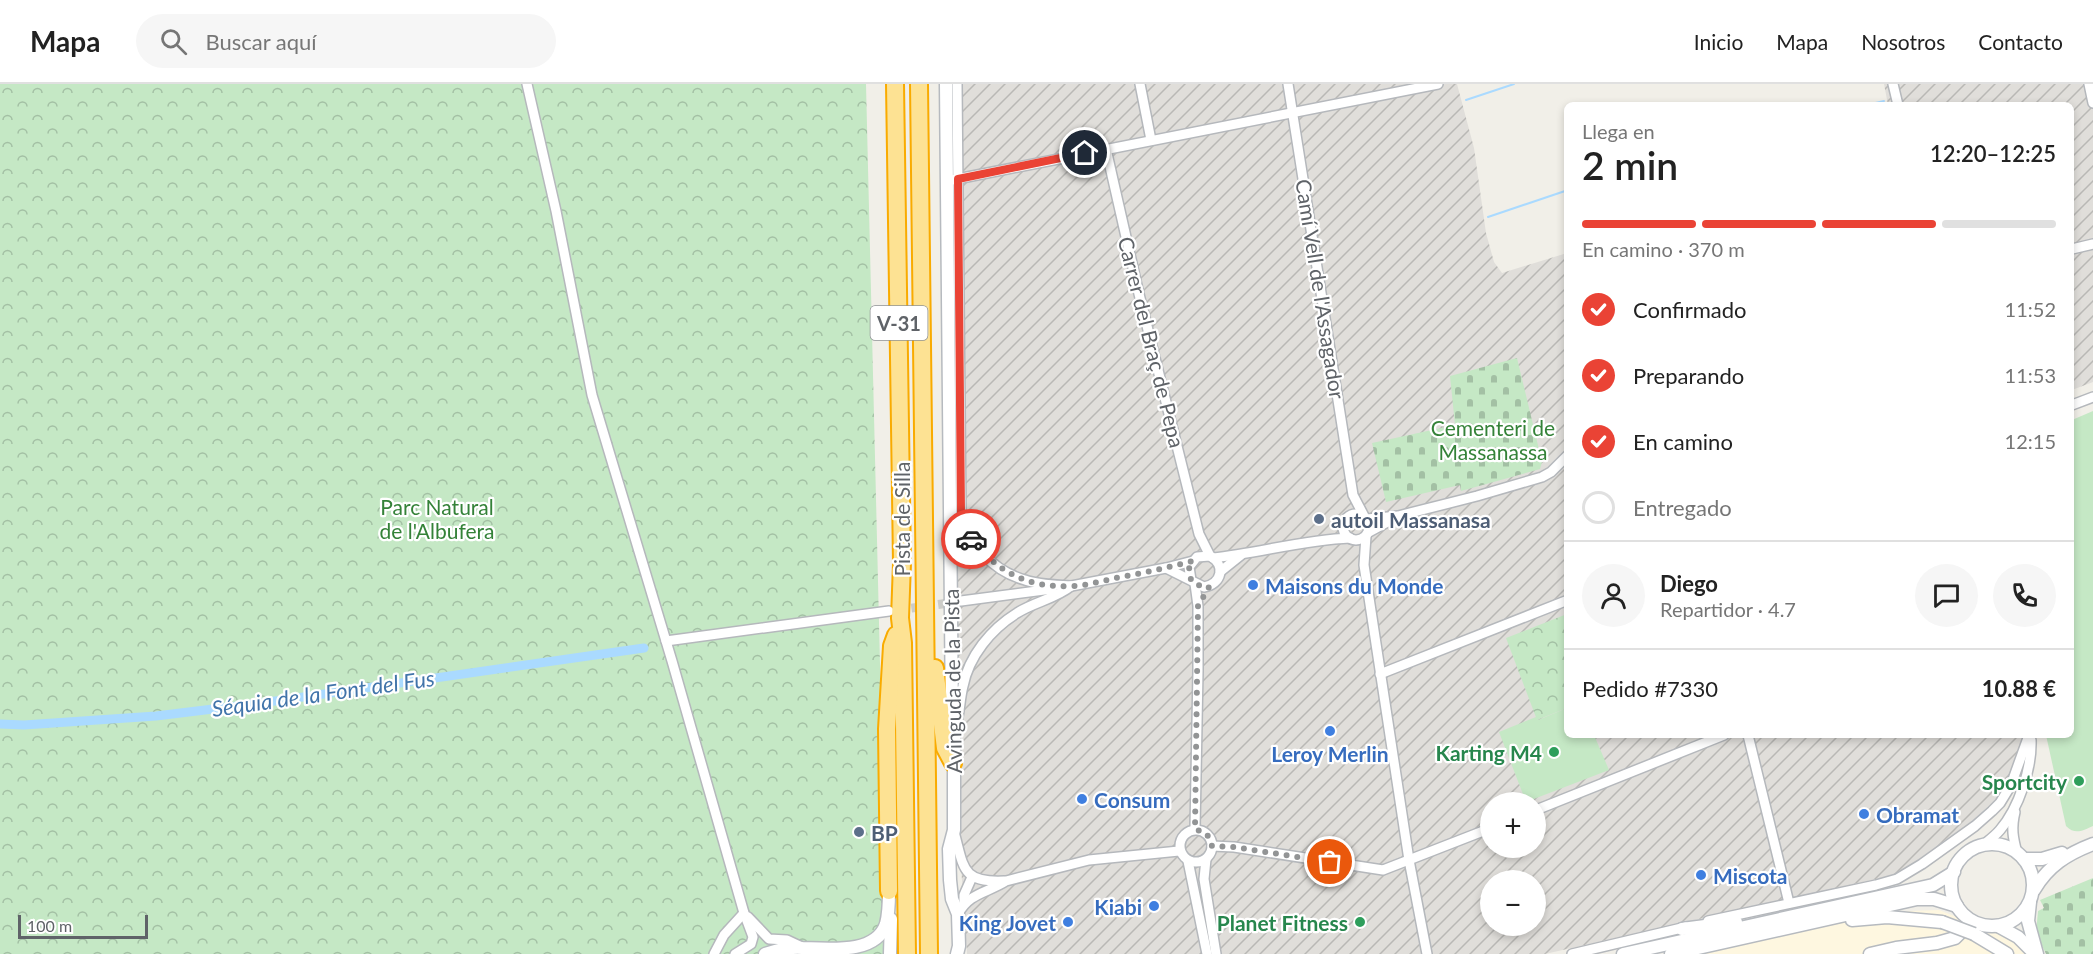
<!DOCTYPE html>
<html lang="es">
<meta charset="utf-8">
<style>
:root{--surface:#fff;--page:#f6f6f6;--text:#222;--muted:#767676;--line:#e0e0e0;--accent:#ea4335}
body{margin:0;font-family:Lato,sans-serif;background:var(--page);color:var(--text);height:100vh;display:flex;flex-direction:column;font-size:22px;white-space:nowrap}
*{box-sizing:border-box;margin:0}
p{font-size:20px;color:var(--muted)}
.icon{flex:none;width:33px;height:33px;fill:none;stroke:currentColor;stroke-width:2;stroke-linecap:round;stroke-linejoin:round}
.map{position:relative;flex:1;overflow:hidden}
.side{position:absolute;left:1564px;top:18px;width:510px;height:636px;display:flex;flex-direction:column;background:var(--surface);border-radius:9px;box-shadow:0 3px 9px #0003}
.side>*{flex:none}
.buttons{position:absolute;left:1480px;top:708px;display:grid;gap:12px}
.buttons a{display:grid;place-items:center;width:66px;height:66px;border-radius:50%;background:var(--surface);box-shadow:0 3px 9px #0003;font-size:30px}
.scale{position:absolute;left:18px;bottom:15px;width:130px;box-sizing:border-box;padding-left:6px;border:3px solid #5f6368;border-top:0;font-size:16px;line-height:21px;white-space:nowrap;color:#5f6368;-webkit-text-stroke:4px #fff;paint-order:stroke}
.pin{position:absolute;display:grid;place-items:center;width:51px;height:51px;color:#fff;margin:-26px;border:3px solid #fff;border-radius:50%;box-shadow:0 2px 6px #0007}
.courier{position:absolute;display:grid;place-items:center;width:60px;height:60px;margin:-30px;border:4px solid #ea4335;border-radius:50%;background:#fff;color:#222;box-shadow:0 2px 8px #0007}
.head em{font-style:normal;font-weight:600}
.head div{display:flex;flex-direction:column-reverse}
.head{display:flex;align-items:center;justify-content:space-between;height:102px;padding:0 18px}
h1{font-size:39px;font-weight:600;line-height:45px}
.bar{display:grid;grid-template-columns:repeat(4,1fr);gap:9px 6px;align-content:center;height:72px;padding:0 18px}
.bar i{height:8px;border-radius:4px;background:var(--line)}
.bar .selected{background:var(--accent)}
.bar p{grid-column:span 4}
.line{display:flex;align-items:center;gap:15px;padding:0 18px;border-top:2px solid var(--line)}
.line div{flex:1}
.round{display:grid;place-items:center;flex:none;width:63px;height:63px;border-radius:32px;background:var(--page)}
ol{padding:0 18px;list-style:none}
li{display:flex;align-items:center;gap:18px;height:66px}
li p{margin-inline-start:auto}
li .icon{padding:6px;border-radius:50%;background:var(--accent);color:#fff;stroke-width:4}
li:last-child{color:var(--muted)}
li i{width:33px;height:33px;border:3px solid var(--line);border-radius:50%}
header{display:flex;align-items:center;gap:36px;box-sizing:border-box;height:84px;padding:0 30px;background:var(--surface);border-bottom:2px solid var(--line)}
header strong{font-size:28px}
nav{display:flex;gap:33px;margin-inline-start:auto;font-size:21px}
.search{width:420px;height:54px;background:var(--page);display:flex;align-items:center;gap:15px;box-sizing:border-box;padding:0 21px;border-radius:33px;color:var(--muted);font-size:22px}
.map>svg:first-child{display:block}
.commercial{fill:#fef7e0}
.industrial{fill:url(#industrial-furrows);fill-rule:evenodd}
.grass{fill:#c5e8c5}
.cemetery{fill:url(#cemetery-stones)}
.park{fill:url(#park-crowns)}
.lines{fill:none;stroke-linecap:round;stroke-linejoin:round}
.stream{stroke:#aadaff;stroke-width:2}
.canal{stroke:#aadaff;stroke-width:9}
.street-tunnel{stroke:#ccccc8;stroke-width:9;stroke-dasharray:9 4.5;stroke-linecap:butt}
.street-casing{stroke:#b5b8bc;stroke-width:12}
.secondary-casing{stroke:#b6babf;stroke-width:15}
.highway-casing{stroke:#f9ab00;stroke-width:20}
.street{stroke:#fff;stroke-width:9}
.secondary{stroke:#fff;stroke-width:12}
.highway{stroke:#fde293;stroke-width:16}
.secondary-bridge-casing{stroke:#b6babf;stroke-width:15;stroke-linecap:butt}
.secondary-bridge{stroke:#fff;stroke-width:12}
.done{stroke:#929495;stroke-width:6;stroke-dasharray:0 10.8}
.route{stroke:#ea4335;stroke-width:8}
.service-dot{fill:#5c6f8a;stroke:#fff;stroke-width:2}
.shop-dot{fill:#3f7fe0;stroke:#fff;stroke-width:2}
.leisure-dot{fill:#2e9e5b;stroke:#fff;stroke-width:2}
.labels{text-anchor:middle;dominant-baseline:central;stroke-width:4.5;stroke-linejoin:round;paint-order:stroke}
.shield{fill:#fff;stroke:#8f9295;stroke-width:1.5}
.shield-label{font-size:20px;font-weight:bold;fill:#5f6368}
.street-label{font-size:21px;fill:#5f6368;stroke:#fff}
.park-label{font-size:21px;fill:#348238;stroke:#fff}
.service-label{font-size:21px;font-weight:bold;fill:#4e5e75;stroke:#fff;text-anchor:start}
.shop-label{font-size:21px;font-weight:bold;fill:#366cbe;stroke:#fff;text-anchor:start}
.leisure-label{font-size:21px;font-weight:bold;fill:#27864d;stroke:#fff;text-anchor:end}
.water-label{font-size:22px;font-style:italic;fill:#4174aa;stroke:#fff}
</style>
<header>
<strong>Mapa</strong>
<div class="search"><svg class="icon" aria-label="search" viewBox="0 0 24 24"><circle cx="10" cy="10" r="6"/><path d="M15 15l6 6"/></svg>Buscar aquí</div>
<nav><a>Inicio</a><a>Mapa</a><a>Nosotros</a><a>Contacto</a></nav>
</header>
<div class="map">
<svg width="2093" height="870" viewBox="0 0 2093 870">
<defs>
<pattern id="industrial-furrows" width="10" height="10" patternUnits="userSpaceOnUse" patternTransform="scale(1.5)"><rect width="10" height="10" fill="#e0deda"/><path d="M-1 1l2-2M0 10L10 0M9 11l2-2" fill="none" stroke="#b9b8b5"/></pattern>
<pattern id="cemetery-stones" width="16" height="16" patternUnits="userSpaceOnUse" patternTransform="scale(1.5)"><rect width="16" height="16" fill="#c5e8c5"/><path d="M2 7V4a2 2 0 0 1 4 0v3zM10 15v-3a2 2 0 0 1 4 0v3z" fill="#a3c0a4"/></pattern>
<pattern id="park-crowns" width="20" height="18" patternUnits="userSpaceOnUse" patternTransform="scale(1.5)"><rect width="20" height="18" fill="#c5e8c5"/><path d="M2 6a3 3 0 1 1 6 0M12 15a3 3 0 1 1 6 0" fill="none" stroke="#a3c0a4"/></pattern>
</defs>
<rect width="100%" height="100%" fill="#f1efe8"/>
<!-- commercial -->
<polygon class="commercial" points="1939,826 2008,853 2031,870 1697,870 1875,828"/>
<!-- industrial -->
<g class="industrial">
<path d="M951,0h506l17,64 12,85 8,29 8,11 65,-20 1,482h453l2,6 -15,47 -37,34 -73,52 -353,80h-578l-11,-162zM1491,718h45v46h-45zM1491,796h45v46h-45z"/>
<polygon points="1884,0 2093,0 2093,298 2072,306 2072,21 1888,21"/>
</g>
<!-- grass -->
<g class="grass">
<path d="M2093,327v415c-11,5 -18,9 -27,0l-20,-91h26v-315z"/>
<polygon points="1567,624 1568,651 1594,651 1609,686 1526,718 1499,648 1536,633 1538,636"/>
</g>
<!-- cemetery -->
<g class="cemetery">
<polygon points="1517,274 1542,378 1540,385 1461,407 1460,401 1386,418 1372,359 1455,341 1450,292"/>
<polygon points="2093,794 2093,870 2046,870 2036,849 2038,827 2044,824 2040,816"/>
</g>
<!-- park -->
<g class="park">
<polygon points="0,0 866,0 887,870 0,870"/>
<polygon points="1567,530 1567,624 1537,636 1506,554"/>
</g>
<g class="lines">
<!-- stream -->
<g class="stream">
<polyline points="1466,16 1514,0"/>
<polyline points="1867,21 1884,17"/>
<polyline points="1488,133 1568,106"/>
</g>
<!-- canal -->
<polyline class="canal" points="0,640 24,641 156,632 254,620 644,564"/>
<!-- street-tunnel -->
<polyline class="street-tunnel" points="898,526 956,518"/>
<defs>
<g id="street">
<polyline points="527,0 556,127 592,311 672,577 744,829 753,853 751,860 735,870"/>
<path d="M957,0l4,428c7,32 32,59 64,68 14,5 31,5 46,6"/>
<polyline points="1140,0 1151,56"/>
<polyline points="1288,0 1353,411 1364,432"/>
<polyline points="1893,0 1898,21"/>
<polyline points="2089,0 2093,19"/>
<polyline points="1106,65 1139,210 1199,450 1210,472"/>
<polyline points="952,96 1438,0"/>
<polyline points="2072,165 2093,160"/>
<polyline points="2072,321 2093,313"/>
<circle cx="1356" cy="443" r="13"/>
<polyline points="1367,435 1398,432 1477,412 1542,393 1551,388 1568,371"/>
<polyline points="1369,448 1393,435"/>
<polyline points="1366,452 1364,481 1409,776 1427,870"/>
<path d="M1213,474c46,-5 90,-18 137,-20"/>
<path d="M1166,484l38,19c18,-3 22,-22 6,-31l-13,1 -8,10 2,13"/>
<polyline points="1221,487 1241,471"/>
<polyline points="1195,500 1198,522 1198,587 1195,745"/>
<polyline points="1066,503 1166,484 1193,477"/>
<polyline points="961,517 1052,505"/>
<polyline points="666,557 889,527"/>
<polyline points="1380,590 1568,516"/>
<path d="M954,648c6,-15 5,-30 9,-46 6,-30 28,-57 54,-73 17,-11 38,-14 54,-27"/>
<polyline points="1748,651 1789,819"/>
<polyline points="1536,726 1724,651"/>
<path d="M2015,728c-4,16 -2,26 2,41"/>
<circle cx="1196" cy="762" r="16"/>
<path d="M954,748c10,35 7,51 50,49"/>
<polyline points="1212,762 1234,763 1383,786 1491,744"/>
<path d="M1982,762c6,-5 13,-10 18,-16 19,-22 32,-62 31,-90"/>
<polyline points="1206,775 1204,795 1216,870"/>
<polyline points="1188,777 1207,870"/>
<polyline points="964,819 964,811 972,793"/>
<path d="M958,830c11,-21 29,-21 48,-33l83,-21 90,-9"/>
<polyline points="748,833 769,855 787,856 802,863"/>
<polyline points="1708,837 1876,801 1897,795 1922,780 1975,742 1992,727 2000,719 2011,701 2029,651"/>
<polyline points="714,870 724,851 744,829"/>
<polyline points="1572,870 1686,843"/>
</g>
<g id="secondary">
<polyline points="946,0 952,637 954,648 954,746 949,765 950,796 952,815 958,830 959,862 957,870"/>
<circle cx="1992" cy="801" r="41"/>
<polyline points="2024,775 2042,775 2062,769"/>
<path d="M2034,806c14,-24 33,-36 59,-46"/>
<polyline points="2030,818 2028,837 2037,870"/>
<polyline points="1852,836 1887,833 1942,838"/>
<polyline points="1998,842 2018,853 2035,870"/>
<polyline points="1682,845 1736,838"/>
<polyline points="1974,850 2007,870"/>
<path d="M765,870c12,-4 24,-7 37,-6 30,1 74,6 84,-24 3,-11 3,-22 3,-33"/>
<polyline points="890,870 891,835"/>
<polyline points="1623,870 1933,801 1954,788"/>
<polyline points="1671,870 1917,815 1934,815 1957,822"/>
<polyline points="1870,870 1896,864 1937,859 1955,854 1969,840"/>
</g>
<g id="highway">
<polyline points="895,0 902,479 900,534 903,559 907,870"/>
<polyline points="919,0 929,870"/>
<polyline points="935,584 945,664 953,679"/>
<polyline points="889,807 887,645 892,562 896,551"/>
</g>
</defs>
<!-- street casing -->
<use href="#street" class="street-casing"/>
<!-- secondary casing -->
<use href="#secondary" class="secondary-casing"/>
<!-- highway casing -->
<use href="#highway" class="highway-casing"/>
<!-- street -->
<use href="#street" class="street"/>
<!-- secondary -->
<use href="#secondary" class="secondary"/>
<!-- highway -->
<use href="#highway" class="highway"/>
<defs>
<polyline id="secondary-bridge" points="1942,838 1974,850"/>
</defs>
<!-- secondary-bridge casing -->
<use href="#secondary-bridge" class="secondary-bridge-casing"/>
<!-- secondary-bridge -->
<use href="#secondary-bridge" class="secondary-bridge"/>
</g>
<g class="lines">
<!-- done -->
<path class="done" d="M971,455c27,33 56,49 100,47 15,0 30,-5 45,-8 26,-5 51,-10 77,-17l-4,6 2,13 9,6 9,1 -11,19 -3,223 12,5 5,12 22,1 96,15"/>
<!-- route -->
<polyline class="route" points="971,455 964,441 961,428 958,95 1085,69"/>
</g>
<!-- markers -->
<g class="service-dot">
<circle cx="1319" cy="435" r="6"/>
<circle cx="859" cy="748" r="6"/>
</g>
<g class="shop-dot">
<circle cx="1253" cy="501" r="6"/>
<circle cx="1330" cy="647" r="6"/>
<circle cx="1082" cy="715" r="6"/>
<circle cx="1864" cy="730" r="6"/>
<circle cx="1701" cy="791" r="6"/>
<circle cx="1154" cy="822" r="6"/>
<circle cx="1068" cy="838" r="6"/>
</g>
<g class="leisure-dot">
<circle cx="1554" cy="668" r="6"/>
<circle cx="2079" cy="697" r="6"/>
<circle cx="1360" cy="838" r="6"/>
</g>
<g class="labels">
<!-- shield labels -->
<rect class="shield" x="870.5" y="222" width="57" height="34" rx="4.5"/>
<g class="shield-label">
<text x="899" y="239">V-31</text>
</g>
<!-- street labels -->
<g class="street-label">
<text transform="translate(1321 205) rotate(81)">Camí Vell de l'Assagador</text>
<text transform="translate(1152 258) rotate(76)">Carrer del Braç de Pepa</text>
<text transform="translate(901 435) rotate(-90)">Pista de Silla</text>
<text transform="translate(952 597) rotate(-91)">Avinguda de la Pista</text>
</g>
<!-- park labels -->
<g class="park-label">
<text x="1493" y="343">Cementeri de<tspan x="1493" dy="24">Massanassa</tspan></text>
<text x="437" y="422">Parc Natural<tspan x="437" dy="24">de l'Albufera</tspan></text>
</g>
<!-- service labels -->
<g class="service-label">
<text x="1331" y="435">autoil Massanasa</text>
<text x="871" y="748">BP</text>
</g>
<!-- shop labels -->
<g class="shop-label">
<text x="1265" y="501">Maisons du Monde</text>
<text x="1330" y="669" text-anchor="middle">Leroy Merlin</text>
<text x="1094" y="715">Consum</text>
<text x="1876" y="730">Obramat</text>
<text x="1713" y="791">Miscota</text>
<text x="1142" y="822" text-anchor="end">Kiabi</text>
<text x="1056" y="838" text-anchor="end">King Jovet</text>
</g>
<!-- leisure labels -->
<g class="leisure-label">
<text x="1542" y="668">Karting M4</text>
<text x="2067" y="697">Sportcity</text>
<text x="1348" y="838">Planet Fitness</text>
</g>
<!-- water labels -->
<g class="water-label">
<text transform="translate(323 609) rotate(-8)">Séquia de la Font del Fus</text>
</g>
</g>
</svg>
<div class="buttons">
<a>+</a>
<a>−</a>
</div>
<div class="scale">100 m</div>
<div class="pin" style="left:1330px;top:778px;background:#ea580c"><svg class="icon" aria-label="bag" viewBox="0 0 24 24"><path d="M5 8h14l-1 12H6zM9 8a3 3 0 0 1 6 0"/></svg></div>
<div class="pin" style="left:1085px;top:69px;background:#1f2937"><svg class="icon" aria-label="home" viewBox="0 0 24 24"><path d="M3 11l9-7 9 7M6 9v11h12V9"/></svg></div>
<div class="courier" style="left:971px;top:455px"><svg class="icon" aria-label="car" viewBox="0 0 24 24"><path d="M5 17H2v-5l4-1 3-4h7l3 4 3 1v5h-3M9 17h6M6 11h13"/><circle cx="7" cy="17" r="2"/><circle cx="17" cy="17" r="2"/></svg></div>
<section class="side">
<div class="head"><div><h1>2 min</h1><p>Llega en</p></div><em>12:20–12:25</em></div>
<div class="bar"><i class="selected"></i><i class="selected"></i><i class="selected"></i><i></i><p>En camino · 370 m</p></div>
<ol>
<li><svg class="icon" aria-label="check" viewBox="0 0 24 24"><path d="M5 12l5 5 9-10"/></svg>Confirmado<p>11:52</p></li>
<li><svg class="icon" aria-label="check" viewBox="0 0 24 24"><path d="M5 12l5 5 9-10"/></svg>Preparando<p>11:53</p></li>
<li><svg class="icon" aria-label="check" viewBox="0 0 24 24"><path d="M5 12l5 5 9-10"/></svg>En camino<p>12:15</p></li>
<li><i></i>Entregado</li>
</ol>
<div class="line" style="height:108px"><a class="round"><svg class="icon" aria-label="person" viewBox="0 0 24 24"><circle cx="12" cy="8" r="4"/><path d="M4 21q1-7 8-7t8 7"/></svg></a><div><b>Diego</b><p>Repartidor · 4.7</p></div><a class="round"><svg class="icon" aria-label="chat" viewBox="0 0 24 24"><path d="M4 5h16v11H9l-5 4z"/></svg></a><a class="round"><svg class="icon" aria-label="phone" viewBox="0 0 24 24"><path d="M5 4h4l2 5-3 2q2 4 5 5l2-3 5 2v4C11 20 4 13 5 4z"/></svg></a></div>
<div class="line" style="height:78px"><div>Pedido #7330</div><b>10.88 €</b></div>
</section>
</div>
